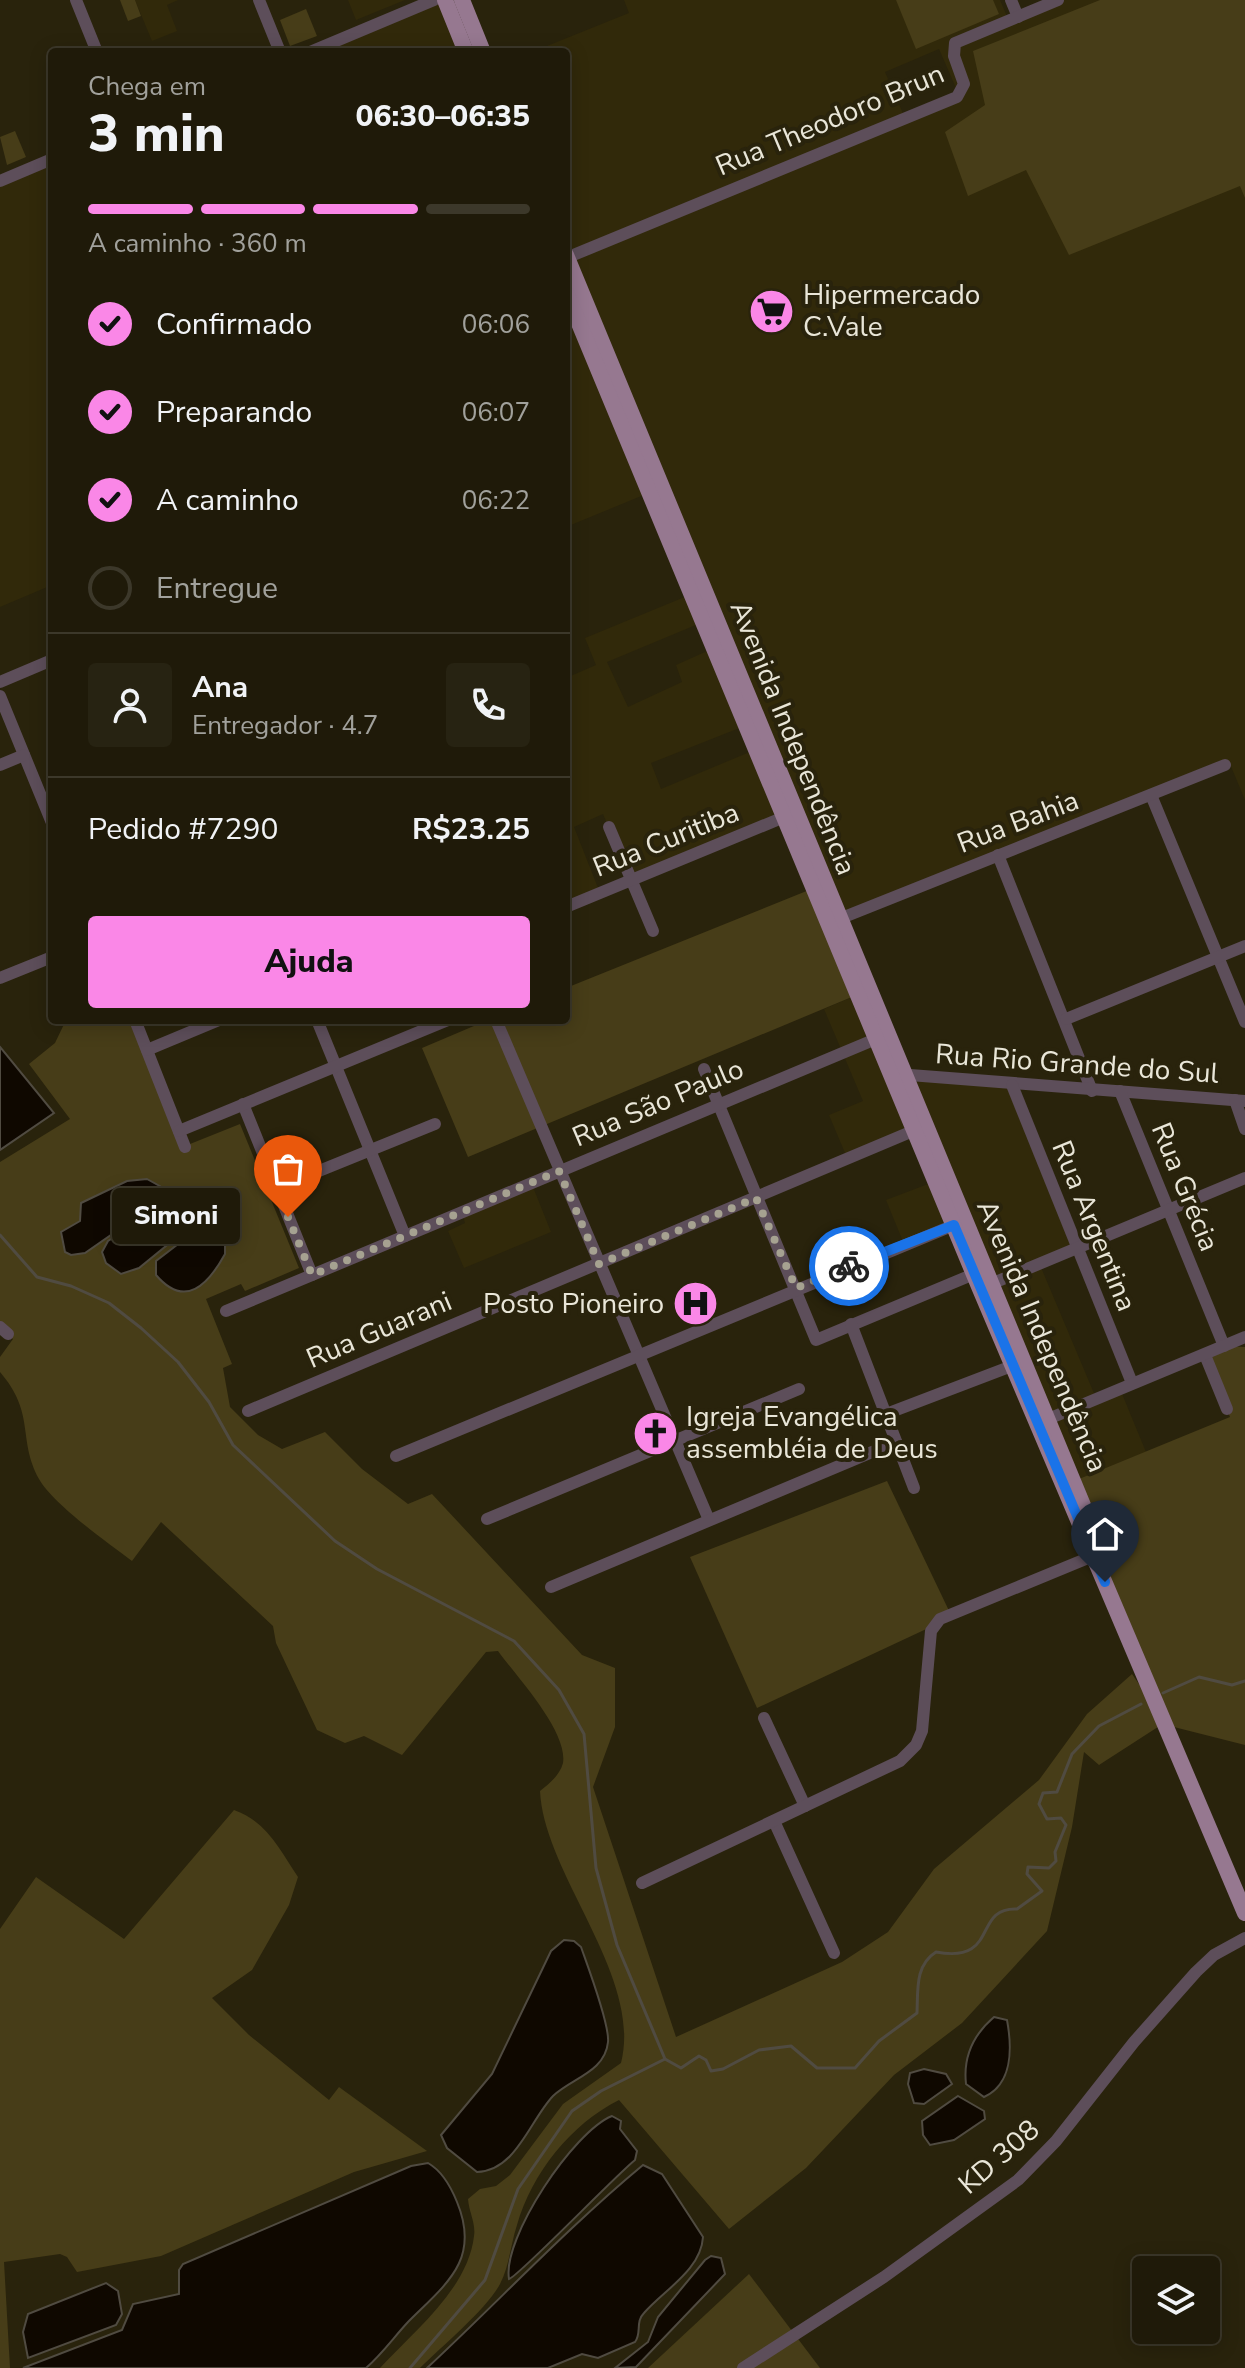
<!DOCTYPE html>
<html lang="pt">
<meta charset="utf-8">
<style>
:root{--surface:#1f1a09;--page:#272312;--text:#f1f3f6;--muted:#a1a19c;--line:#3c382a;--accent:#fa87e7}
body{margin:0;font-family:"Nunito Sans",sans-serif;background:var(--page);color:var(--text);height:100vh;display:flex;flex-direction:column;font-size:30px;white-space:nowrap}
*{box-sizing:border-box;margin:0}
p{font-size:26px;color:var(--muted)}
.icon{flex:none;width:44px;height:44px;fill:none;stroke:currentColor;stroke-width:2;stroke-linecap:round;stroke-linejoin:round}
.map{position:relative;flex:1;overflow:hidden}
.drawer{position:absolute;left:48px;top:48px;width:522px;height:976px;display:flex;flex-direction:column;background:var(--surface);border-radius:8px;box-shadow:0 4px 20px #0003,0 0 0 2px var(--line)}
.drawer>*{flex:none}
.buttons{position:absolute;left:1132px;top:2256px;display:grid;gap:16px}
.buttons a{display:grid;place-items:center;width:88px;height:88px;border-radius:8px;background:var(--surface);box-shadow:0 4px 20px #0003,0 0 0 2px var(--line);font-size:40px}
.pin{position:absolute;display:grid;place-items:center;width:68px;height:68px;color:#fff;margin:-82px -34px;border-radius:50% 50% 50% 0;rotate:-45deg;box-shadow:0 0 8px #0007}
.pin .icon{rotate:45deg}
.courier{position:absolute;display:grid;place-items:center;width:80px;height:80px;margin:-40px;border:6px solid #1a73e8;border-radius:50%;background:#fff;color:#222;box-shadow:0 2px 10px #0007}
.bubble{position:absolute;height:56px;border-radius:8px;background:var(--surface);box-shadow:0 4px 20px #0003,0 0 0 2px var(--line);font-size:26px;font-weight:800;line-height:56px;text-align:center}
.summary em{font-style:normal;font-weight:800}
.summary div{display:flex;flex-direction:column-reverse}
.summary{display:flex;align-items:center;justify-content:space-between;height:136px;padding:0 40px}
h1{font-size:52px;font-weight:800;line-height:60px}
.bar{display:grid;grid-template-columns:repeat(4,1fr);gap:12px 8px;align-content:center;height:96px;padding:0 40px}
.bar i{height:10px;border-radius:6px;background:var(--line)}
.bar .selected{background:var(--accent)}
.bar p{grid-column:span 4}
.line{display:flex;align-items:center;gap:20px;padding:0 40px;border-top:2px solid var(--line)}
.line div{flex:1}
.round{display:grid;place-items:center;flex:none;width:84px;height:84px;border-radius:8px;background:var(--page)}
ol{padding:0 40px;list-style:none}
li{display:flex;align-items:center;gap:24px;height:88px}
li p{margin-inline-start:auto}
li .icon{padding:8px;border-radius:50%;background:var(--accent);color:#111;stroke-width:4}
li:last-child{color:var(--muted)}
li i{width:44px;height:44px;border:4px solid var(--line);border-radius:50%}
.button{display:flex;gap:16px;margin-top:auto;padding:16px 40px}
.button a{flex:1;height:92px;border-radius:8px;background:var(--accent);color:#111;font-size:32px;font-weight:800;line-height:92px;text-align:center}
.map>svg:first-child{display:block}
.built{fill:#31290a;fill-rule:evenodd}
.green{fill:#473d18}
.water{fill:#0f0800;stroke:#504b41;stroke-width:2}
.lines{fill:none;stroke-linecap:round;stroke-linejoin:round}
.stream{stroke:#504b41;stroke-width:3}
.minor{stroke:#5d4e5a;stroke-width:12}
.major{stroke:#967890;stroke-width:16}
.done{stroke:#a6a291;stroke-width:8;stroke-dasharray:0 14.4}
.route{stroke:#1a73e8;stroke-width:10}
.labels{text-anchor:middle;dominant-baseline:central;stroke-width:8;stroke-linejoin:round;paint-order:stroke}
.street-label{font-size:28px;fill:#e9e6d8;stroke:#29230c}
.poi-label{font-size:28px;fill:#e9e6d8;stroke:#29230c;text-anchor:start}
</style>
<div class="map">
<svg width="1245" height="2368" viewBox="0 0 1245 2368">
<rect width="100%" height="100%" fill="#29230c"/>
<!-- built -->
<g class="built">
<polygon points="135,0 178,0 167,5 177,31 152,41"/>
<polygon points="348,0 405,0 356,20"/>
<polygon points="445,0 466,52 310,52"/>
<path d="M624,0h376l9,21 49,-21h187v800l-15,-36 -390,154 -274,-663v-203h-34l97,-39zM939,49l20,46 -54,23 -20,-46z"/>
<polygon points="52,159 52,585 0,607 0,181"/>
<polygon points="566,292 651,492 566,527"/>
<polygon points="692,594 703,622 607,662 628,707 682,682 676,665 714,648 747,725 651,763 661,789 757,749 785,817 631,880 603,814 574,827 600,893 566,907 566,678 596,665 585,638"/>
<polygon points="859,994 915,1131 848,1160 829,1115 863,1101 824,1009"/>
<polygon points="905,1074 1012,1085 1076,1249 1040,1265 1096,1398 1120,1389 1146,1452 1074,1481"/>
<polygon points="936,1181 954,1225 904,1244 886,1200"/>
<polygon points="531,1182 551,1232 464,1268 448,1231 465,1223 462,1212"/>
<polygon points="697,1282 711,1318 693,1326 679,1290"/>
</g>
<!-- green -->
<g class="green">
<polygon points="120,0 135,0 141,16 128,21"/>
<polygon points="896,0 993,0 999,14 916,49"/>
<polygon points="1100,0 1245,0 1245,198 1240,186 1069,255 1026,170 968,196 945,132 985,105 973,51"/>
<polygon points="306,9 317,36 290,46 280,20"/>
<polygon points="15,131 26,157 7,165 0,137"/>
<polygon points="814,888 859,994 468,1157 422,1048 488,1020 566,1020 566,988"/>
<path d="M66,1020h69l50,126 55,-22 59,144 -54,23 -4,-7 -35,15 26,65 -9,4 7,39 28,28 24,14 43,-17 37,37 46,35 24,-10 150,161 33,13v59l-22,60 83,250 166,-75 46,-30 46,-63 105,-89 48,-66 45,-40 18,26 11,25 -62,40 -15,-13 -12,75 -25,104 -85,92 -68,52 -88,93 -77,61 -110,-129c-48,24 -87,73 -102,125 -6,18 -8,42 -17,59 -13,25 -59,63 -80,84h-40c34,-37 88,-79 94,-132 2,-12 -5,-24 -6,-37l12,-10 16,-3 14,-11 53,-71 58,-41c22,-87 -77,-188 -81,-272 9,-7 20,-16 23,-28 5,-32 -47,-87 -65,-112l-12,1 -84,103 -38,-19 -19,7 -28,-13 -41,-87 -3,-17 -112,-104 -29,39c-24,-18 -79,-57 -93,-82 -22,-41 -3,-65 -39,-107v-15l13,-18 -13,-12v-165l70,-43 -41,-55 26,-21z"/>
<polygon points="1224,1346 1245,1347 1245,1745 1166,1725 1118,1608 1104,1558 1074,1481 1230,1417 1205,1355"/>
<polygon points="887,1481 952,1617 757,1708 690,1557"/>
<path d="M234,1810c32,11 46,40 64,67l-9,28 -37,65 -40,28 37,37 80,65 10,-13 88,64 -73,21 -193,84 -84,16 -10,-15 -7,-3 -56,8 6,106h-10v-439l36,-52 88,62z"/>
<polygon points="749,2274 820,2368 648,2368"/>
</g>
<!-- water -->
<g class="water">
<polygon points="0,1047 54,1113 0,1150"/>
<polygon points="147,1179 165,1189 161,1200 85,1253 71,1255 65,1252 61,1232 80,1221 81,1203 127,1181"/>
<polygon points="196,1195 191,1202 197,1206 202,1199 203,1213 199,1219 139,1268 121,1274 106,1263 102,1252 108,1241 174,1200"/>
<path d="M203,1225l5,1 17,17v11c-17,31 -40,55 -69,21v-14z"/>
<path d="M564,1940l10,1 7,6c7,20 29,78 27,95 -3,30 -36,36 -55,54 -23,24 -37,75 -76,76l-30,-24 -6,-13 51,-61 59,-123z"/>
<path d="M994,2017l13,3c5,27 6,64 -23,77l-18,-13c-3,-27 7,-49 28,-67z"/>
<polygon points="924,2069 946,2074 952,2084 924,2104 914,2103 908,2084 910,2073"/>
<polygon points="958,2096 984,2111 985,2119 954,2140 930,2145 923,2135 922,2121"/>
<path d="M612,2116l9,5 -1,8 17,22 -2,9c-20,16 -117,117 -126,119 -7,-41 65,-148 103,-163z"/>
<path d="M428,2163c14,8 23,24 29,39 24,58 -11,82 -49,120 -14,15 -26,32 -42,46h-343l99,-38 11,-26 46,-10v-24l4,-6 228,-98z"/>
<path d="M643,2165l19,9 41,63c-2,33 -39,53 -59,76 -9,9 -2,20 -9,29l-37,16 -16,-4 -34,14h-121c72,-67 140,-140 216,-203z"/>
<polygon points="711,2256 721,2258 725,2274 636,2367 615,2368 648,2342 658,2317 705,2260"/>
<polygon points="106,2283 118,2291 122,2314 116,2325 28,2358 23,2332 28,2314"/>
</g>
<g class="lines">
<!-- stream -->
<g class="stream">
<polyline points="0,1235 37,1277 71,1286 109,1303 141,1328 178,1362 209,1402 233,1445 335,1541 377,1569 514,1641 559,1690 584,1734 596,1868 617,1945 665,2059"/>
<polyline points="1163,1693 1199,1677 1232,1685 1245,1681"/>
<path d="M410,2368l75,-88 33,-91 54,-78 29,-20 64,-32 16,9 18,-12 7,4 5,11 12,-2 36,-19 32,-4 26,22h38l24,-27 38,-28c1,-23 -2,-48 19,-61 64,12 36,-45 81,-43l25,-18 -15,-17 1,-7 21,1 7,-7 -1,-9 11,-27 -5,-7 -14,1 -8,-15 4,-11 14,-1 15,-38 27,-28 42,-22"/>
</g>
<!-- minor -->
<g class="minor">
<polyline points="76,0 97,52"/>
<polyline points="259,0 280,52"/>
<polyline points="1011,0 1018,17"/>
<polyline points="310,52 434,0"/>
<polyline points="0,181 52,159"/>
<polyline points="566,258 957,97 964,84 954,56 955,43 1058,0"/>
<polyline points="0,682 52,660"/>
<polyline points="0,696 52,823"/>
<polyline points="0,765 24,755"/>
<polyline points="1151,795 1245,1022"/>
<polyline points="609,827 653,931"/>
<polyline points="998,855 1092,1091"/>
<polyline points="566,907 789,815"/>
<polyline points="834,921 1225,765"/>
<polyline points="0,978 52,957"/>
<polyline points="1066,1019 1245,946"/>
<polyline points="135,1020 185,1147"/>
<polyline points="317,1020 405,1236"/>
<polyline points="496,1020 709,1520"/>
<polyline points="147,1050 219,1020"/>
<polyline points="704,1069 816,1340 974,1274"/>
<polyline points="897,1074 1245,1101"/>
<polyline points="1012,1085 1132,1383"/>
<polyline points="1120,1091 1224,1346"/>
<polyline points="1235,1100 1245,1129"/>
<polyline points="243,1104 312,1275"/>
<polyline points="179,1131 448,1020"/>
<polyline points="277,1188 435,1124"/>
<polyline points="986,1286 1245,1178"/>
<polyline points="226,1311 883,1036"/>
<polyline points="851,1324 914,1488"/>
<polyline points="0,1327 8,1334"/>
<polyline points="1205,1355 1227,1409"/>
<polyline points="248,1411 920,1128"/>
<polyline points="886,1414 1017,1364"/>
<polyline points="1041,1422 1245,1337"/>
<polyline points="396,1456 959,1223"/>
<polyline points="487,1519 799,1389"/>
<polyline points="551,1587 896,1442"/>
<polyline points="764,1718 805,1806"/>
<polyline points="774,1821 834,1953"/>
<polyline points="642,1883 900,1761 916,1745 922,1731 931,1631 940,1619 1093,1556"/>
<polyline points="743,2368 884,2277 1018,2180 1056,2141 1134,2042 1196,1972 1214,1955 1245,1938"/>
</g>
<!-- major -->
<g class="major">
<polyline points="445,0 466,52"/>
<polyline points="462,0 483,52"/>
<polyline points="566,255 1092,1527"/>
<polyline points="566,292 980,1289 1245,1913"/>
</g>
</g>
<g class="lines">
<!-- done -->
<polyline class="done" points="288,1217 312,1275 559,1171 599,1264 756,1198 796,1288 849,1266"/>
<!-- route -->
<polyline class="route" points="849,1266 954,1225 1105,1582"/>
</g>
<!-- icons -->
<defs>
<symbol id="supermarket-disc" viewBox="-11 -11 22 22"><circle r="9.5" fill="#fa87e7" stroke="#29230c"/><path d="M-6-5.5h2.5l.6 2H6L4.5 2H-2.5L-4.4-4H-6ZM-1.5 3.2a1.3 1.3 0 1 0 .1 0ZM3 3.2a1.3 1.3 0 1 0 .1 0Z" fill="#111"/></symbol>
<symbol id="hospital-disc" viewBox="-11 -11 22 22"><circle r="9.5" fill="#fa87e7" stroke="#29230c"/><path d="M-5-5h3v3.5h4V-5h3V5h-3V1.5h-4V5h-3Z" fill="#111"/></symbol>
<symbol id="church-disc" viewBox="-11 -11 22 22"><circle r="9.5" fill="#fa87e7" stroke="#29230c"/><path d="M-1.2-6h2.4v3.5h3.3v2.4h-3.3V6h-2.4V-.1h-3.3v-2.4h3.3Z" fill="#111"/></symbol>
</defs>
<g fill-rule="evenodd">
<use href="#supermarket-disc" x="746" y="286" width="51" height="51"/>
<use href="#hospital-disc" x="670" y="1278" width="51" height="51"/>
<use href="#church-disc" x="630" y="1408" width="51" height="51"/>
</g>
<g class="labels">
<!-- street labels -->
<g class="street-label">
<text transform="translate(830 120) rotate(-23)">Rua Theodoro Brun</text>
<text transform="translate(793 738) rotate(68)">Avenida Independência</text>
<text transform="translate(1018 822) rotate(-21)">Rua Bahia</text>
<text transform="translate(666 840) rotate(-22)">Rua Curitiba</text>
<text transform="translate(1077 1064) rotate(4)">Rua Rio Grande do Sul</text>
<text transform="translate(658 1103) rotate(-23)">Rua São Paulo</text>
<text transform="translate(1185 1187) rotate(68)">Rua Grécia</text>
<text transform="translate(1094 1226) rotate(68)">Rua Argentina</text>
<text transform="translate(379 1330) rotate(-23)">Rua Guarani</text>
<text transform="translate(1042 1336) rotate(67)">Avenida Independência</text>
<text transform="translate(999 2157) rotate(-41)">KD 308</text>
</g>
<!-- poi labels -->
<g class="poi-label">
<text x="803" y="295">Hipermercado<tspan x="803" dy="32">C.Vale</tspan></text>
<text x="664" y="1304" text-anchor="end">Posto Pioneiro</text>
<text x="686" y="1417">Igreja Evangélica<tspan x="686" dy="32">assembléia de Deus</tspan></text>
</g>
</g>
</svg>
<div class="buttons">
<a><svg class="icon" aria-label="layers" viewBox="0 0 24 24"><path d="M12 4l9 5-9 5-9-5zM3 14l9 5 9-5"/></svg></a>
</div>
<div class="pin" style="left:288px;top:1217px;background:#ea580c"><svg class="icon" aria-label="bag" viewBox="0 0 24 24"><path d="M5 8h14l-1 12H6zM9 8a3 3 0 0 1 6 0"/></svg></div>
<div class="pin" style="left:1105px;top:1582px;background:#1f2937"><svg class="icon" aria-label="home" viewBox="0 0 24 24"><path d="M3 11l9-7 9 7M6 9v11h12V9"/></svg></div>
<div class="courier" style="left:849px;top:1266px"><svg class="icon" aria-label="bike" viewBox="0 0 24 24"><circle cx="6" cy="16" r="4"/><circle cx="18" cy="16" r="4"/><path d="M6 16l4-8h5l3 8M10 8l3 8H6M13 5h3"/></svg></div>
<div class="bubble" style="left:112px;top:1188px;width:128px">Simoni</div>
<section class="drawer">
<div class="summary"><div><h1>3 min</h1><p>Chega em</p></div><em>06:30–06:35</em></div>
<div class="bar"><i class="selected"></i><i class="selected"></i><i class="selected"></i><i></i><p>A caminho · 360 m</p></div>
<ol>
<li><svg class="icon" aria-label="check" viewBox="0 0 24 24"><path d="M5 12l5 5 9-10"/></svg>Confirmado<p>06:06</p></li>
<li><svg class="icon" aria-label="check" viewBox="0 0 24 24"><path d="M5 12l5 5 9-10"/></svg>Preparando<p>06:07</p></li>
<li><svg class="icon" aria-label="check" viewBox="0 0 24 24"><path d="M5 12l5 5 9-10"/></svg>A caminho<p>06:22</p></li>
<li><i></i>Entregue</li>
</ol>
<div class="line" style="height:144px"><a class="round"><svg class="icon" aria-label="person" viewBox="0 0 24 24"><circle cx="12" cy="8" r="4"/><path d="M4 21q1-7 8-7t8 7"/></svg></a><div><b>Ana</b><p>Entregador · 4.7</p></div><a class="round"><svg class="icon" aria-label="phone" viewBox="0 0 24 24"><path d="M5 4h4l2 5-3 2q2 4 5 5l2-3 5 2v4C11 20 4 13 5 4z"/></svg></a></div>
<div class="line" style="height:104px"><div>Pedido #7290</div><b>R$23.25</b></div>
<div class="button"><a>Ajuda</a></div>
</section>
</div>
